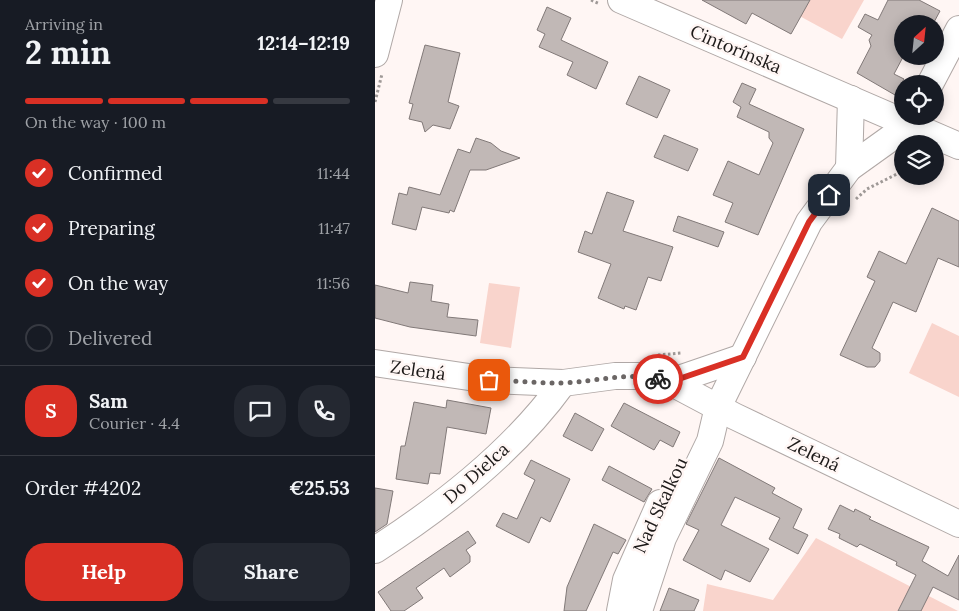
<!DOCTYPE html>
<meta charset="utf-8">
<style>
:root{--surface:#171b24;--page:#242831;--text:#f1f3f6;--muted:#9ea1a6;--line:#363941;--accent:#d93025}
body{margin:0;font-family:Lora,serif;background:var(--page);color:var(--text);height:100vh;display:flex;flex-direction:column;font-size:19px;white-space:nowrap}
*{box-sizing:border-box;margin:0}
p{font-size:16px;color:var(--muted)}
.icon{flex:none;width:28px;height:28px;fill:none;stroke:currentColor;stroke-width:2;stroke-linecap:round;stroke-linejoin:round}
.map{position:relative;flex:1;overflow:hidden}
.details{display:flex;flex-direction:column;background:var(--surface);width:375px}
.details>*{flex:none}
.needle{width:32px;rotate:27deg}
.fabs{position:absolute;left:519px;top:15px;display:grid;gap:10px}
.fabs a{display:grid;place-items:center;width:50px;height:50px;border-radius:50%;background:var(--surface);box-shadow:0 2px 12px #0003;font-size:25px}
.pin{position:absolute;display:grid;place-items:center;width:42px;height:42px;color:#fff;margin:-21px;border-radius:10px;box-shadow:0 2px 8px #0006}
.courier{position:absolute;display:grid;place-items:center;width:50px;height:50px;margin:-25px;border:4px solid #d93025;border-radius:50%;background:#fff;color:#222;box-shadow:0 1px 6px #0007}
.summary em{font-style:normal;font-weight:800}
.summary div{display:flex;flex-direction:column-reverse}
.summary{display:flex;align-items:center;justify-content:space-between;height:85px;padding:0 25px}
h1{font-size:32px;font-weight:800;line-height:38px}
.bar{display:grid;grid-template-columns:repeat(4,1fr);gap:8px 5px;align-content:center;height:60px;padding:0 25px}
.bar i{height:6px;border-radius:4px;background:var(--line)}
.bar .active{background:var(--accent)}
.bar p{grid-column:span 4}
.line{display:flex;align-items:center;gap:12px;padding:0 25px;border-top:1px solid var(--line)}
.line div{flex:1}
.round{display:grid;place-items:center;flex:none;width:52px;height:52px;border-radius:20px;background:var(--page)}
ol{padding:0 25px;list-style:none}
li{display:flex;align-items:center;gap:15px;height:55px}
li p{margin-inline-start:auto}
li .icon{padding:5px;border-radius:50%;background:var(--accent);color:#fff;stroke-width:4}
li:last-child{color:var(--muted)}
li i{width:28px;height:28px;border:2px solid var(--line);border-radius:50%}
.button{display:flex;gap:10px;margin-top:auto;padding:10px 25px}
.button a{flex:1;height:58px;border-radius:20px;background:var(--accent);color:#fff;font-size:20px;font-weight:800;line-height:58px;text-align:center}
.button a+a{background:var(--page);color:var(--text)}
main{display:flex;flex:1;min-height:0}
.map>svg:first-child{display:block}
.green{fill:#f9d4cc}
.building{fill:#c1b8b6;stroke:#817978}
.lines{fill:none;stroke-linecap:round;stroke-linejoin:round}
.minor-casing{stroke:#b0a8a6;stroke-width:28}
.path{stroke:#9f9997;stroke-width:3;stroke-dasharray:2.5 2.5;stroke-linecap:butt}
.minor{stroke:#fff;stroke-width:26}
.done{stroke:#6b6665;stroke-width:5;stroke-dasharray:0 9}
.route{stroke:#d93025;stroke-width:6}
.labels{text-anchor:middle;dominant-baseline:central;stroke-width:5;stroke-linejoin:round;paint-order:stroke}
.street-label{font-size:18px;fill:#1c1918;stroke:#fff6f4}
</style>
<main>
<section class="details">
<div class="summary"><div><h1>2 min</h1><p>Arriving in</p></div><em>12:14–12:19</em></div>
<div class="bar"><i class="active"></i><i class="active"></i><i class="active"></i><i></i><p>On the way · 100 m</p></div>
<ol>
<li><svg class="icon" aria-label="check" viewBox="0 0 24 24"><path d="M5 12l5 5 9-10"/></svg>Confirmed<p>11:44</p></li>
<li><svg class="icon" aria-label="check" viewBox="0 0 24 24"><path d="M5 12l5 5 9-10"/></svg>Preparing<p>11:47</p></li>
<li><svg class="icon" aria-label="check" viewBox="0 0 24 24"><path d="M5 12l5 5 9-10"/></svg>On the way<p>11:56</p></li>
<li><i></i>Delivered</li>
</ol>
<div class="line" style="height:90px"><b class="round" style="background:var(--accent);color:#fff">S</b><div><b>Sam</b><p>Courier · 4.4</p></div><a class="round"><svg class="icon" aria-label="chat" viewBox="0 0 24 24"><path d="M4 5h16v11H9l-5 4z"/></svg></a><a class="round"><svg class="icon" aria-label="phone" viewBox="0 0 24 24"><path d="M5 4h4l2 5-3 2q2 4 5 5l2-3 5 2v4C11 20 4 13 5 4z"/></svg></a></div>
<div class="line" style="height:65px"><div>Order #4202</div><b>€25.53</b></div>
<div class="button"><a>Help</a><a>Share</a></div>
</section>
<div class="map">
<svg width="584" height="611" viewBox="0 0 584 611">
<rect width="100%" height="100%" fill="#fff6f4"/>
<!-- green -->
<g class="green">
<polygon points="395,0 489,0 467,39"/>
<polygon points="114,283 145,287 136,348 105,343"/>
<polygon points="557,323 584,336 584,397 534,373"/>
<polygon points="441,538 583,611 328,611 332,584 398,600"/>
</g>
<!-- building -->
<g class="building">
<polygon points="327,0 435,0 416,34 377,13 371,24"/>
<polygon points="513,0 544,0 565,11 558,24 528,24 528,57 519,74 529,79 520,95 482,73 496,46 494,40 497,35 483,27 490,14 503,20"/>
<polygon points="172,7 196,18 186,40 233,62 221,89 192,75 198,62 164,47 170,34 162,30"/>
<polygon points="50,45 85,53 73,102 84,106 75,129 58,125 50,132 47,122 34,119 38,104 34,103"/>
<polygon points="264,76 295,90 282,118 251,104"/>
<polygon points="367,83 381,89 374,104 429,129 383,235 350,222 358,203 338,195 353,161 384,175 398,143 394,138 394,132 362,117 366,107 358,102"/>
<polygon points="289,135 323,149 313,171 279,157"/>
<polygon points="101,138 116,143 126,151 145,158 111,170 95,170 79,212 75,210 74,213 47,207 41,230 17,224 24,193 32,195 34,187 65,195 83,149 95,153"/>
<polygon points="232,192 259,201 248,231 298,247 286,281 273,277 261,310 250,306 249,309 223,298 236,264 203,252 210,231 217,234"/>
<polygon points="557,208 584,221 584,267 563,258 541,312 518,302 497,348 505,353 505,361 500,367 492,367 465,355 500,281 492,277 504,251 531,264"/>
<polygon points="303,216 349,232 343,247 298,231"/>
<polygon points="35,282 58,285 56,301 74,304 72,317 103,320 101,336 35,327 0,318 0,285 33,293"/>
<polygon points="72,400 116,408 111,434 72,427 65,474 55,473 53,484 21,479 26,446 30,446 39,402 71,408"/>
<polygon points="249,403 305,432 298,447 285,440 279,450 236,426"/>
<polygon points="200,413 229,429 217,451 188,436"/>
<polygon points="344,458 400,488 397,493 427,509 418,528 433,535 423,554 394,539 405,518 360,497 346,525 394,549 375,582 350,570 346,580 308,560 324,530 311,524"/>
<polygon points="156,460 195,479 175,522 166,517 154,543 121,526 128,513 142,519 160,480 149,474"/>
<polygon points="234,466 277,489 269,502 227,480"/>
<polygon points="0,488 18,491 12,524 0,532"/>
<polygon points="465,505 479,512 480,509 496,517 494,519 554,547 547,561 573,576 584,555 584,600 558,587 546,611 523,611 541,575 521,565 522,562 485,544 482,547 464,538 465,534 453,529"/>
<polygon points="219,524 251,540 243,554 238,552 211,611 189,611 192,587"/>
<polygon points="93,531 101,543 91,550 95,556 95,562 75,577 69,568 41,588 48,598 29,611 16,611 3,592"/>
<polygon points="294,588 324,600 319,611 285,611"/>
</g>
<g class="lines">
<defs>
<g id="minor">
<polyline points="246,0 584,146"/>
<polyline points="0,54 14,0"/>
<polyline points="555,84 584,29"/>
<polyline points="474,168 476,99"/>
<polyline points="0,363 114,380 188,383 240,376 267,376 295,382 359,416 584,524"/>
<polyline points="295,382 368,357"/>
<path d="M0,550c70,-45 139,-99 188,-167"/>
<polyline points="245,611 251,580 285,503"/>
<polyline points="264,611 288,538 335,441 343,407 434,222 474,168 534,125 538,116"/>
</g>
</defs>
<!-- minor casing -->
<use href="#minor" class="minor-casing"/>
<!-- path -->
<g class="path">
<polyline points="216,0 225,4"/>
<polyline points="0,102 7,74"/>
<polyline points="560,165 568,164"/>
<polyline points="481,199 492,189 528,171"/>
<polyline points="283,355 306,353"/>
</g>
<!-- minor -->
<use href="#minor" class="minor"/>
</g>
<g class="lines">
<!-- done -->
<path class="done" d="M114,380c24,1 49,3 73,3 34,-1 61,-11 96,-4"/>
<!-- route -->
<polyline class="route" points="283,379 295,382 368,357 434,222 454,195"/>
</g>
<g class="labels">
<!-- street labels -->
<g class="street-label">
<text transform="translate(361 49) rotate(23)">Cintorínska</text>
<text transform="translate(43 370) rotate(8)">Zelená</text>
<text transform="translate(439 454) rotate(26)">Zelená</text>
<text transform="translate(101 473) rotate(-42)">Do Dielca</text>
<text transform="translate(285 505) rotate(-65)">Nad Skalkou</text>
</g>
</g>
</svg>
<div class="fabs">
<a><svg class="needle" viewBox="-14 -14 28 28"><path d="M0-13l5 13h-10z" fill="#e53935"/><path d="M0 13l5-13h-10z" fill="#9ea1a6"/></svg></a>
<a><svg class="icon" aria-label="locate" viewBox="0 0 24 24"><circle cx="12" cy="12" r="6"/><path d="M12 2v4M12 18v4M2 12h4M18 12h4"/></svg></a>
<a><svg class="icon" aria-label="layers" viewBox="0 0 24 24"><path d="M12 4l9 5-9 5-9-5zM3 14l9 5 9-5"/></svg></a>
</div>
<div class="pin" style="left:114px;top:380px;background:#ea580c"><svg class="icon" aria-label="bag" viewBox="0 0 24 24"><path d="M5 8h14l-1 12H6zM9 8a3 3 0 0 1 6 0"/></svg></div>
<div class="pin" style="left:454px;top:195px;background:#1f2937"><svg class="icon" aria-label="home" viewBox="0 0 24 24"><path d="M3 11l9-7 9 7M6 9v11h12V9"/></svg></div>
<div class="courier" style="left:283px;top:379px"><svg class="icon" aria-label="bike" viewBox="0 0 24 24"><circle cx="6" cy="16" r="4"/><circle cx="18" cy="16" r="4"/><path d="M6 16l4-8h5l3 8M10 8l3 8H6M13 5h3"/></svg></div>
</div>
</main>
